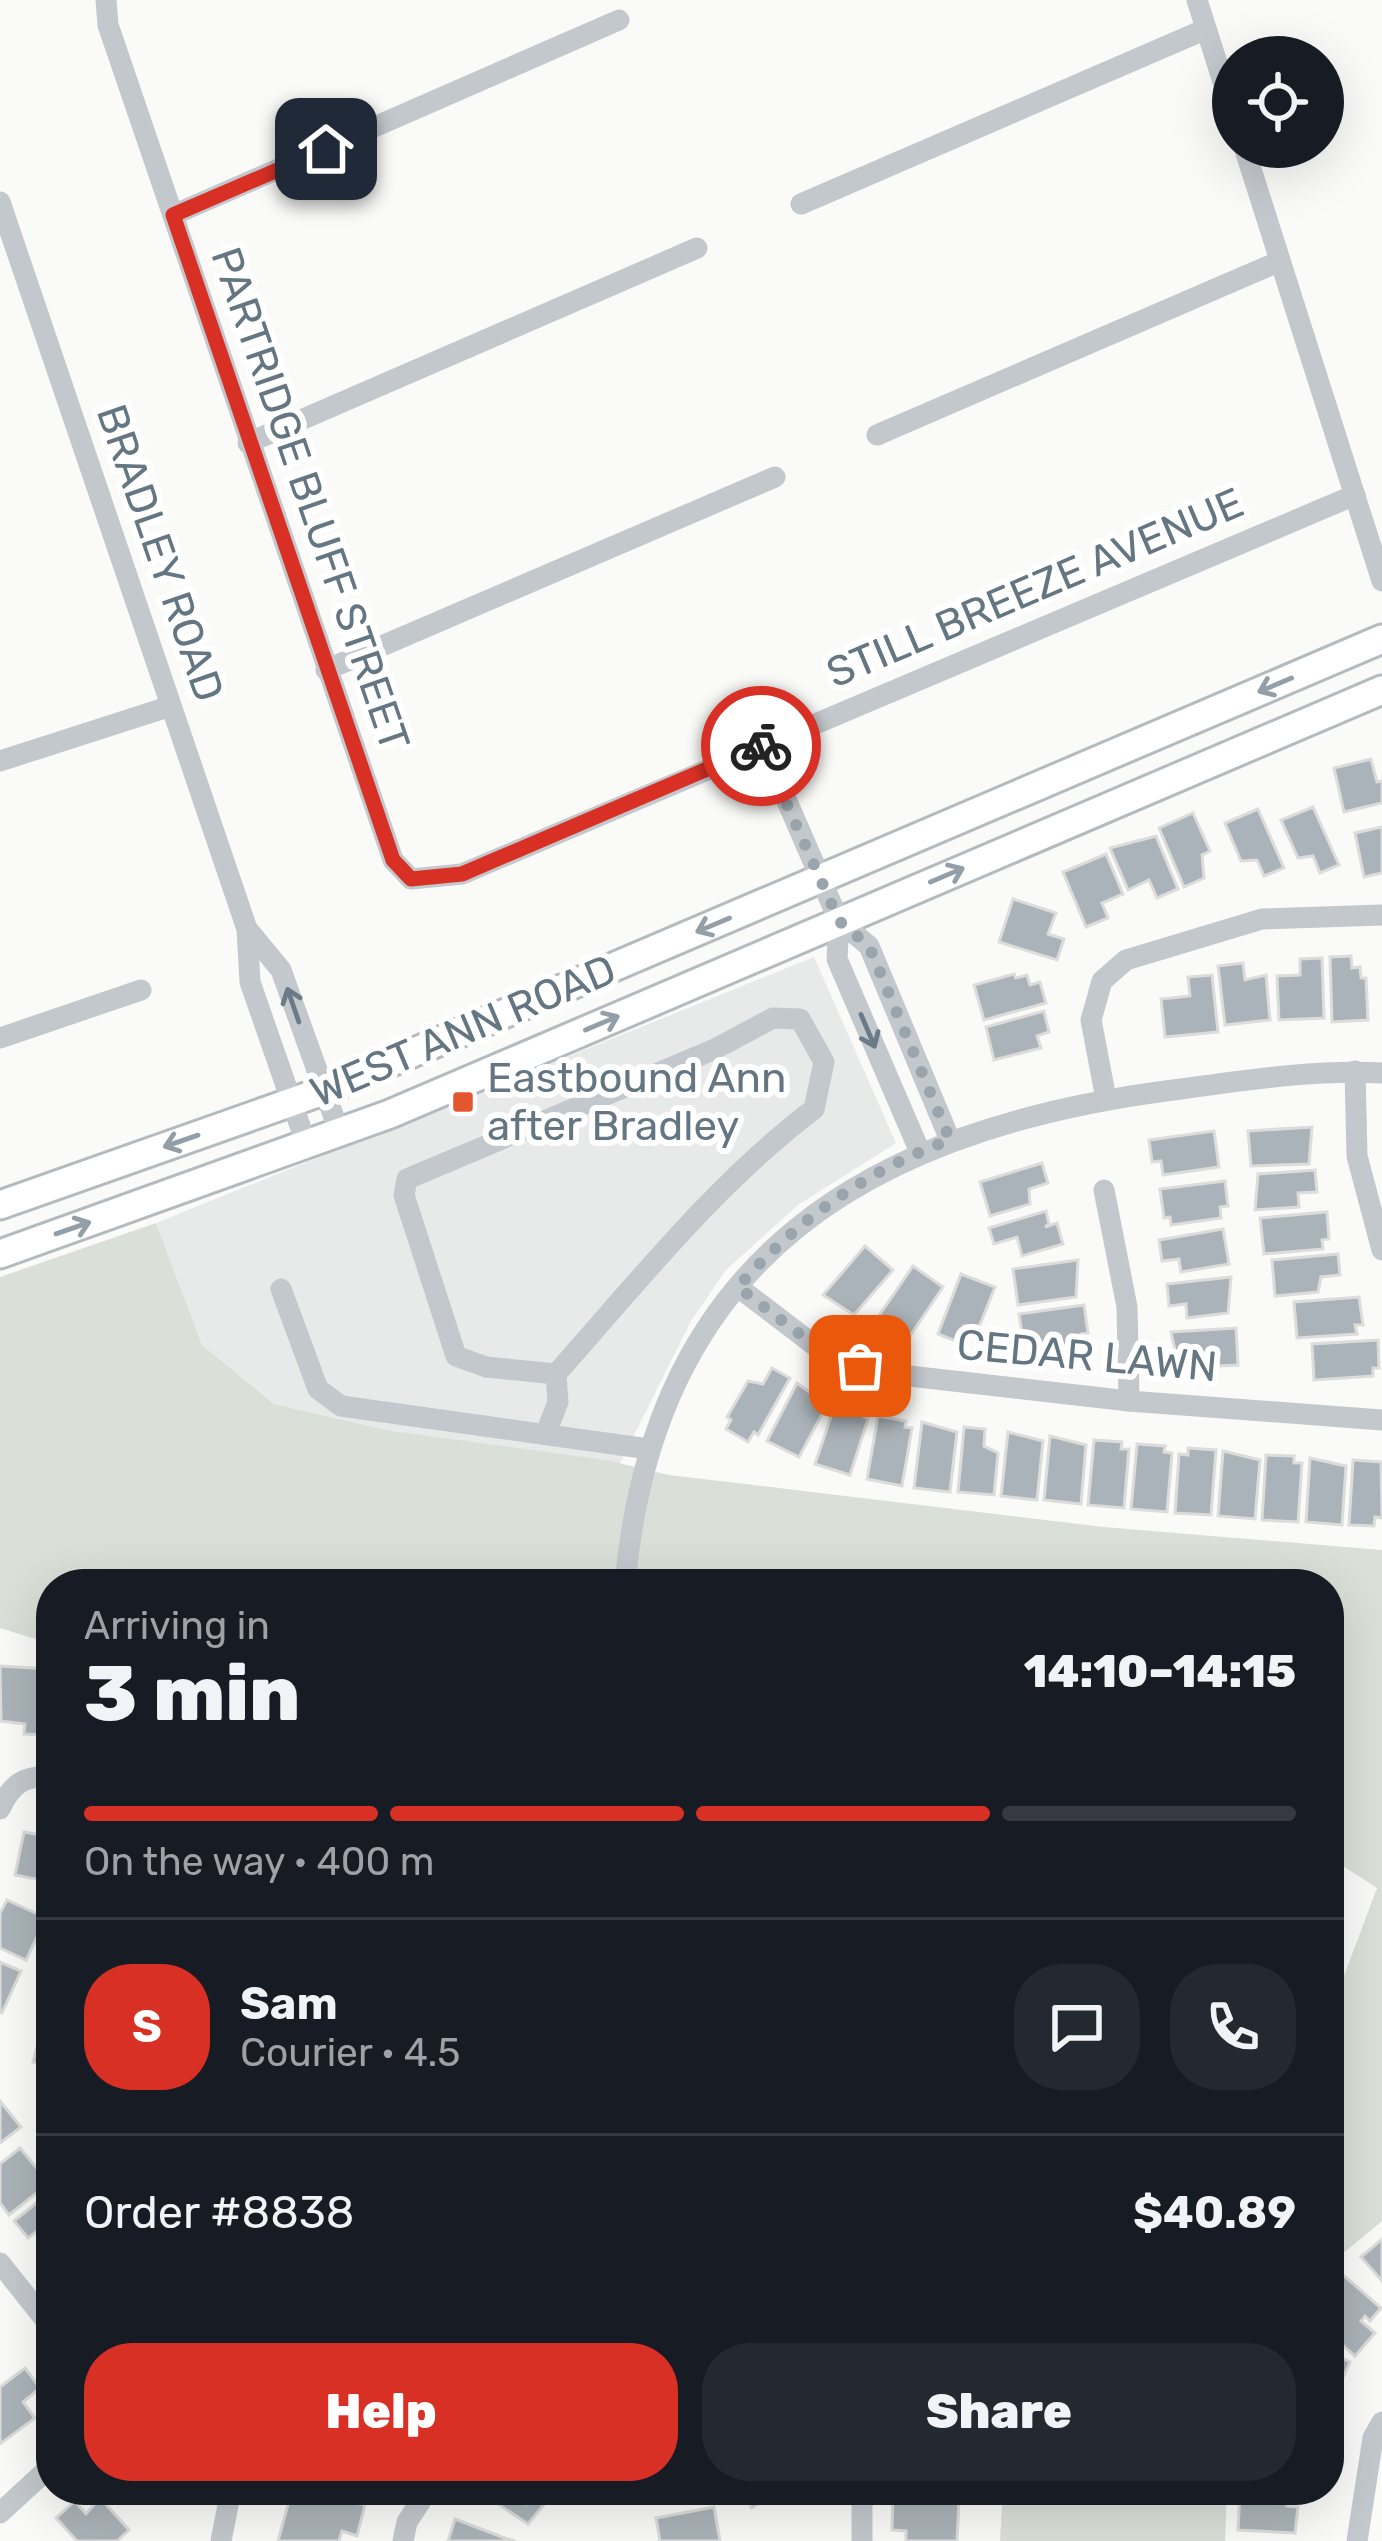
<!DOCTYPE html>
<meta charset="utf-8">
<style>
:root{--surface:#171b24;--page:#242831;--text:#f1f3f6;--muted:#9ea1a6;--line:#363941;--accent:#d93025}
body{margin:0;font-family:Rubik,sans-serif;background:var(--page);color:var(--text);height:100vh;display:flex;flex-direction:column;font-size:45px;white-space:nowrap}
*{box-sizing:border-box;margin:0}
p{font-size:39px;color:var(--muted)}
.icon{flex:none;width:66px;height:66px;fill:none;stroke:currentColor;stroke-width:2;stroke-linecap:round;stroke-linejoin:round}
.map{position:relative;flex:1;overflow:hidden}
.sheet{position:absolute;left:36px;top:1569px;width:1308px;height:936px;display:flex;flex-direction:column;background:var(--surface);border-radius:48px;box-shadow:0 12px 48px #0002}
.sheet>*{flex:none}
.buttons{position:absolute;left:1212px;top:36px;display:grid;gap:24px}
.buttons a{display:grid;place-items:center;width:132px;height:132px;border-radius:50%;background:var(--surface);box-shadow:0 12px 48px #0002;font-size:60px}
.pin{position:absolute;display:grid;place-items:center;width:102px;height:102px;color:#fff;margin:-51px;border-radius:24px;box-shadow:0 6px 18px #0006}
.courier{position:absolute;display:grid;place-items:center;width:120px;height:120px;margin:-60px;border:9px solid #d93025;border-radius:50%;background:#fff;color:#222;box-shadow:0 3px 15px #0007}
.overview em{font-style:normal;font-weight:800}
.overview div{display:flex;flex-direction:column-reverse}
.overview{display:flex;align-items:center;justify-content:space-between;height:204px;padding:0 48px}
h1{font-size:78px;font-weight:800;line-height:90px}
.bar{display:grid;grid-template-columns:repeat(4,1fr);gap:18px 12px;align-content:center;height:144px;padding:0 48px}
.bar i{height:15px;border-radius:9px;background:var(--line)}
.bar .selected{background:var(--accent)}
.bar p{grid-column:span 4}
.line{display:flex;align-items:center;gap:30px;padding:0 48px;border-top:3px solid var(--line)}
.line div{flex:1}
.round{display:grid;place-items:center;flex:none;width:126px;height:126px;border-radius:48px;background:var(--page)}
.primary-button{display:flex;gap:24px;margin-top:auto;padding:24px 48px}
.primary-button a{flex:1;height:138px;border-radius:48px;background:var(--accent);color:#fff;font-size:48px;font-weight:800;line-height:138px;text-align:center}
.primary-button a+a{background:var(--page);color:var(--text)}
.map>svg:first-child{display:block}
.built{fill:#e8e9e9}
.green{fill:#dadfd7}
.building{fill:#aab3b9;stroke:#dcdcda;stroke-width:3}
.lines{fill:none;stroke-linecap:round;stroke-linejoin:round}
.major-casing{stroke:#b5babe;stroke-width:33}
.minor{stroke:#c3c8cc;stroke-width:21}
.major{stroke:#fff;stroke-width:27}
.oneway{stroke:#939fa8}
.oneway2{stroke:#6a7a87}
.done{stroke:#99a4ac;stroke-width:12;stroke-dasharray:0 21.6}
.route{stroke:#d93025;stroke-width:15}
.poi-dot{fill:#e4572e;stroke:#fff;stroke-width:4.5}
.labels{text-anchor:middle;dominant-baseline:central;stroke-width:12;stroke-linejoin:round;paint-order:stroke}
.street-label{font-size:42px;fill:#657683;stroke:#fff}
.poi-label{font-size:42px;fill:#657683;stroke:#fff;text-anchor:start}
</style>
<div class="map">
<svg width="1382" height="2541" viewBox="0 0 1382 2541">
<rect width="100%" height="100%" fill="#fafaf8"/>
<!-- built -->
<polygon class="built" points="814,957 896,1143 798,1205 726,1270 691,1321 618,1467 391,1431 274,1404 202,1345 156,1223"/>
<!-- green -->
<g class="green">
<polygon points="156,1223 202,1345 274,1404 391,1431 606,1460 669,1475 1104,1527 1382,1550 1382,2221 1329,2265 1329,2016 1377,1888 1329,1857 1329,1584 51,1584 51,1644 0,1628 0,1277"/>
<polygon points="1003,2490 1227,2490 1225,2541 1000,2541"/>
</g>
<!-- building -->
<g class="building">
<polygon points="1371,759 1377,782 1382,781 1382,803 1344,812 1334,768"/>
<polygon points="1313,807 1339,865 1320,873 1313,856 1298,858 1281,820"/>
<polygon points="1258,809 1284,868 1264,876 1257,860 1241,861 1225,823"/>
<polygon points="1193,813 1210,851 1202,855 1204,878 1184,887 1159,828"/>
<polygon points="1382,827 1382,873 1364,877 1355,833"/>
<polygon points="1156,836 1178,889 1157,898 1149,880 1128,890 1110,848"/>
<polygon points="1106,854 1123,894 1102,903 1108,918 1086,927 1063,872"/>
<polygon points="1013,899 1056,913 1048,934 1064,939 1057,960 999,942"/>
<polygon points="1351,956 1352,968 1360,967 1361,978 1366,978 1368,1020 1332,1022 1330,957"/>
<polygon points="1322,958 1324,1018 1279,1020 1277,976 1300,975 1300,959"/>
<polygon points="1243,963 1245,980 1266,975 1270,1020 1225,1025 1218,966"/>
<polygon points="1014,974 1016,978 1027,975 1030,985 1040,982 1046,1003 984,1020 974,985"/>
<polygon points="1212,975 1218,1032 1165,1037 1161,999 1190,996 1188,977"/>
<polygon points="1044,1011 1049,1032 1037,1036 1041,1048 994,1060 986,1027"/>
<polygon points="1312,1127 1309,1164 1251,1166 1248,1131"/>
<polygon points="1214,1131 1219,1167 1163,1175 1161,1161 1152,1162 1149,1140"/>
<polygon points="1042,1163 1048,1183 1029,1189 1030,1204 990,1216 980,1182"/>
<polygon points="1315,1170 1317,1192 1298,1193 1299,1207 1255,1210 1258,1174"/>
<polygon points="1225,1181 1228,1206 1220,1207 1221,1218 1171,1225 1170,1217 1164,1218 1160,1189"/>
<polygon points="1046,1211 1049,1224 1045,1227 1057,1223 1063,1244 1022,1256 1017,1237 994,1244 989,1228"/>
<polygon points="1327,1212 1329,1239 1322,1240 1323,1249 1264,1254 1260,1218"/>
<polygon points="1223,1229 1229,1264 1181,1272 1179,1259 1162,1261 1159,1240"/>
<polygon points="865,1246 893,1270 854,1315 823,1295"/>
<polygon points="1338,1254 1340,1275 1321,1277 1318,1292 1275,1296 1272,1260"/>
<polygon points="1078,1260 1076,1297 1018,1305 1013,1269"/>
<polygon points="913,1266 943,1287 910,1336 876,1320"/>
<polygon points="961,1274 995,1287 977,1332 964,1326 958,1342 938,1334"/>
<polygon points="1231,1277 1228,1313 1187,1318 1186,1304 1169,1306 1167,1284"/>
<polygon points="1359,1297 1363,1325 1355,1325 1357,1334 1297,1338 1294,1302"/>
<polygon points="1084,1305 1088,1333 1081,1334 1082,1343 1034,1349 1033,1338 1023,1340 1019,1314"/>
<polygon points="1236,1328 1238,1365 1179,1368 1171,1332"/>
<polygon points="1378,1340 1379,1368 1373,1368 1373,1376 1314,1380 1312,1344"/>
<polygon points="772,1368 790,1378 758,1435 754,1432 748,1442 726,1429 731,1420 727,1417 748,1381 763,1384"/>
<polygon points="797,1383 827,1405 799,1457 767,1441"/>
<polygon points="836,1402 868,1419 850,1475 815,1464"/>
<polygon points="878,1416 906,1421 905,1427 912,1428 902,1486 867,1479"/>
<polygon points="922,1422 957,1432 950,1492 914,1488"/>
<polygon points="964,1427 985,1429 984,1446 998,1453 994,1495 958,1492"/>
<polygon points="1008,1432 1043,1441 1037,1500 1001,1496"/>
<polygon points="1050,1436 1086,1445 1081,1504 1044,1500"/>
<polygon points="1094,1440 1122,1442 1121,1449 1129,1449 1124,1508 1088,1505"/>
<polygon points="1137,1444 1165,1446 1164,1452 1172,1453 1167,1512 1131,1509"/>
<polygon points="1188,1448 1216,1450 1211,1515 1175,1513 1179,1454 1188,1455"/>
<polygon points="1223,1451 1260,1460 1255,1519 1218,1516"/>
<polygon points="1266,1455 1294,1456 1294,1463 1302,1463 1298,1522 1262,1520"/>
<polygon points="1310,1458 1346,1466 1342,1525 1306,1522"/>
<polygon points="1353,1460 1381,1462 1382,1518 1375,1517 1374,1526 1349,1525"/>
<polygon points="0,1666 50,1669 46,1735 24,1734 25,1724 1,1721"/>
<polygon points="50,1820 51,1882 15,1875 24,1832 47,1836"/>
<polygon points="7,1900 46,1918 26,1960 0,1948 0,1913"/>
<polygon points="0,1962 21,1971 2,2013 0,2012"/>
<polygon points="45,2017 51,2018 51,2066 33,2062"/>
<polygon points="0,2101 21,2127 0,2143"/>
<polygon points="20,2148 49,2183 9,2215 0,2203 0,2164"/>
<polygon points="51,2191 51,2246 50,2246 41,2228 28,2238 14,2221"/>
<polygon points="1382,2239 1382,2281 1361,2257"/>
<polygon points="1341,2273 1381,2308 1370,2321 1365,2316 1361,2321 1375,2333 1355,2356 1329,2333 1329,2288"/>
<polygon points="1329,2352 1350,2362 1340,2384 1329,2379"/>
<polygon points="25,2368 40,2388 23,2402 35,2418 0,2444 0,2387"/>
<polygon points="292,2490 365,2505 357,2536 342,2531 339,2541 278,2541"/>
<polygon points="477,2490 522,2490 517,2497 526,2504 537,2490 556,2490 528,2524"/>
<polygon points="741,2490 780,2490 752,2508"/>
<polygon points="1240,2490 1305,2490 1304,2502 1288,2501 1287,2506 1298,2507 1295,2533 1238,2530"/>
<polygon points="100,2498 129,2530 117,2541 77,2541 56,2518 75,2501 86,2514"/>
<polygon points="893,2498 959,2500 957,2541 906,2541 906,2531 892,2530"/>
<polygon points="714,2507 720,2541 660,2541 656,2518"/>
<polygon points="455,2519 502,2537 515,2541 448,2541"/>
</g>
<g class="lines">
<defs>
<g id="major">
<polyline points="0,1205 323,1091 1382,639"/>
<polyline points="0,1254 390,1114 1382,690"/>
</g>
</defs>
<!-- major casing -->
<use href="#major" class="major-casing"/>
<!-- minor -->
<g class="minor">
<polyline points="106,0 108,25 393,860 411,879 462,874 1355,495"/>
<polyline points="1197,0 1233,113"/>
<polyline points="1244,147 1382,581"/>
<polyline points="0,202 247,929 250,982 307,1146"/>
<polyline points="801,204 1206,29"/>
<polyline points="173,215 619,20"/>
<polyline points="877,435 1280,261"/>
<polyline points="248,443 697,248"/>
<polyline points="326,670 775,477"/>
<polyline points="763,746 839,921 869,946 950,1140"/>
<polyline points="0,761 171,706"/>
<polyline points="839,921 837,959 920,1152"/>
<polyline points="248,930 281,970 340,1134"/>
<polyline points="0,1038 141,990"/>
<polyline points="1355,1071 1357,1156 1382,1250"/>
<polyline points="1106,1099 1091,1020 1102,981 1126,960 1262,919 1382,915"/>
<polyline points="1104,1190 1127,1307 1129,1401"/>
<polyline points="738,1287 814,1345 883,1373 1129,1401 1382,1420"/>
<polyline points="281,1289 318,1389 341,1406 649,1449"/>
<path d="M546,1433l12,-31 -2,-28c81,-91 160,-191 258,-265l10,-47 -24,-43 -27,-1 -58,31 -308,130 -3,16 52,161 30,11 70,7"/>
<path d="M625,1584c29,-328 245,-455 548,-494 69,-9 140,-21 209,-17"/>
<path d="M0,1809c11,-24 23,-34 51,-32"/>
<polyline points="0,2263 51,2327"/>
<polyline points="0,2513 51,2466"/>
<polyline points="221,2541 231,2490"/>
<polyline points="403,2541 407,2522 428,2490"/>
<polyline points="862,2541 862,2490"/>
<polyline points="1357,2541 1373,2438 1382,2422"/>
</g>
<!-- major -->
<use href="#major" class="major"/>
</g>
<!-- one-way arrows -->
<defs><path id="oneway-shaft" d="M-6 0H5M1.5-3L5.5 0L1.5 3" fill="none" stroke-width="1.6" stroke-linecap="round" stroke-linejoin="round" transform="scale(3)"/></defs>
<g class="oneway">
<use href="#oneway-shaft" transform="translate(1275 685) rotate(157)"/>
<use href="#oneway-shaft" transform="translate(947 875) rotate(-23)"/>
<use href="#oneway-shaft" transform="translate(713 925) rotate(157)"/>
<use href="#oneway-shaft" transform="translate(602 1023) rotate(-23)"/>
<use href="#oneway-shaft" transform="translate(181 1141) rotate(161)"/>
<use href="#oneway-shaft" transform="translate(73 1228) rotate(-19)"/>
</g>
<g class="oneway2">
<use href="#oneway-shaft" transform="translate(293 1005) rotate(-109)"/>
<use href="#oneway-shaft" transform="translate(868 1031) rotate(67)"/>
</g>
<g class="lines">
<!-- done -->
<path class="done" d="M761,746l78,175 30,25 81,194c-84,31 -153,80 -212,147l76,58 46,21"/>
<!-- route -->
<polyline class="route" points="326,149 173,215 393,860 411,879 462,874 761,746"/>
</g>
<!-- markers -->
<rect class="poi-dot" x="451" y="1090" width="24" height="24" rx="6"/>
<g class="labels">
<!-- street labels -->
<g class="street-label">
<text transform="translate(310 499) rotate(71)">PARTRIDGE BLUFF STREET</text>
<text transform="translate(160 553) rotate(71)">BRADLEY ROAD</text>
<text transform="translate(1035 588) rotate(-23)">STILL BREEZE AVENUE</text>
<text transform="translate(463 1031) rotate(-23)">WEST ANN ROAD</text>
<text transform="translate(1087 1356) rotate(5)">CEDAR LAWN</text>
</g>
<!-- poi labels -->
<g class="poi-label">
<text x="487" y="1078">Eastbound Ann<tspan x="487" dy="48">after Bradley</tspan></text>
</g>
</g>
</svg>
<div class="buttons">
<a><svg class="icon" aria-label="locate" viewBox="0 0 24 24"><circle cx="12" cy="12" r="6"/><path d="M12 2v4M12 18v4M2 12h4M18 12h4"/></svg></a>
</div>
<div class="pin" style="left:860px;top:1366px;background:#ea580c"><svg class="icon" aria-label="bag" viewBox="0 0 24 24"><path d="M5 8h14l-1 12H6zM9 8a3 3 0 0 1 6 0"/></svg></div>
<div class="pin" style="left:326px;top:149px;background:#1f2937"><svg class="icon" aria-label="home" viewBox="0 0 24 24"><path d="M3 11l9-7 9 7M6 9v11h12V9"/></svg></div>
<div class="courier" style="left:761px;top:746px"><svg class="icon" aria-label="bike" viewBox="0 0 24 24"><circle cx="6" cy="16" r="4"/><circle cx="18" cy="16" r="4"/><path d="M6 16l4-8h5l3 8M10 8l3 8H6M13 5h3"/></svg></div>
<section class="sheet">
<div class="overview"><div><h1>3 min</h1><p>Arriving in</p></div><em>14:10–14:15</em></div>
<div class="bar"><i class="selected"></i><i class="selected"></i><i class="selected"></i><i></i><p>On the way · 400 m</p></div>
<div class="line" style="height:216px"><b class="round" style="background:var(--accent);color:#fff">S</b><div><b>Sam</b><p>Courier · 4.5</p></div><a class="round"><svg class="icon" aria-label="chat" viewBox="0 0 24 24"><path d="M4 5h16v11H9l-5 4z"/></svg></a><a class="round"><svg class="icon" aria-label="phone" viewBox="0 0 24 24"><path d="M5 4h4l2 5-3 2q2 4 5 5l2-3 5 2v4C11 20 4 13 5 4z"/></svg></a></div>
<div class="line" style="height:156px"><div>Order #8838</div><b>$40.89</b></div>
<div class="primary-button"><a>Help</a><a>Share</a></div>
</section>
</div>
